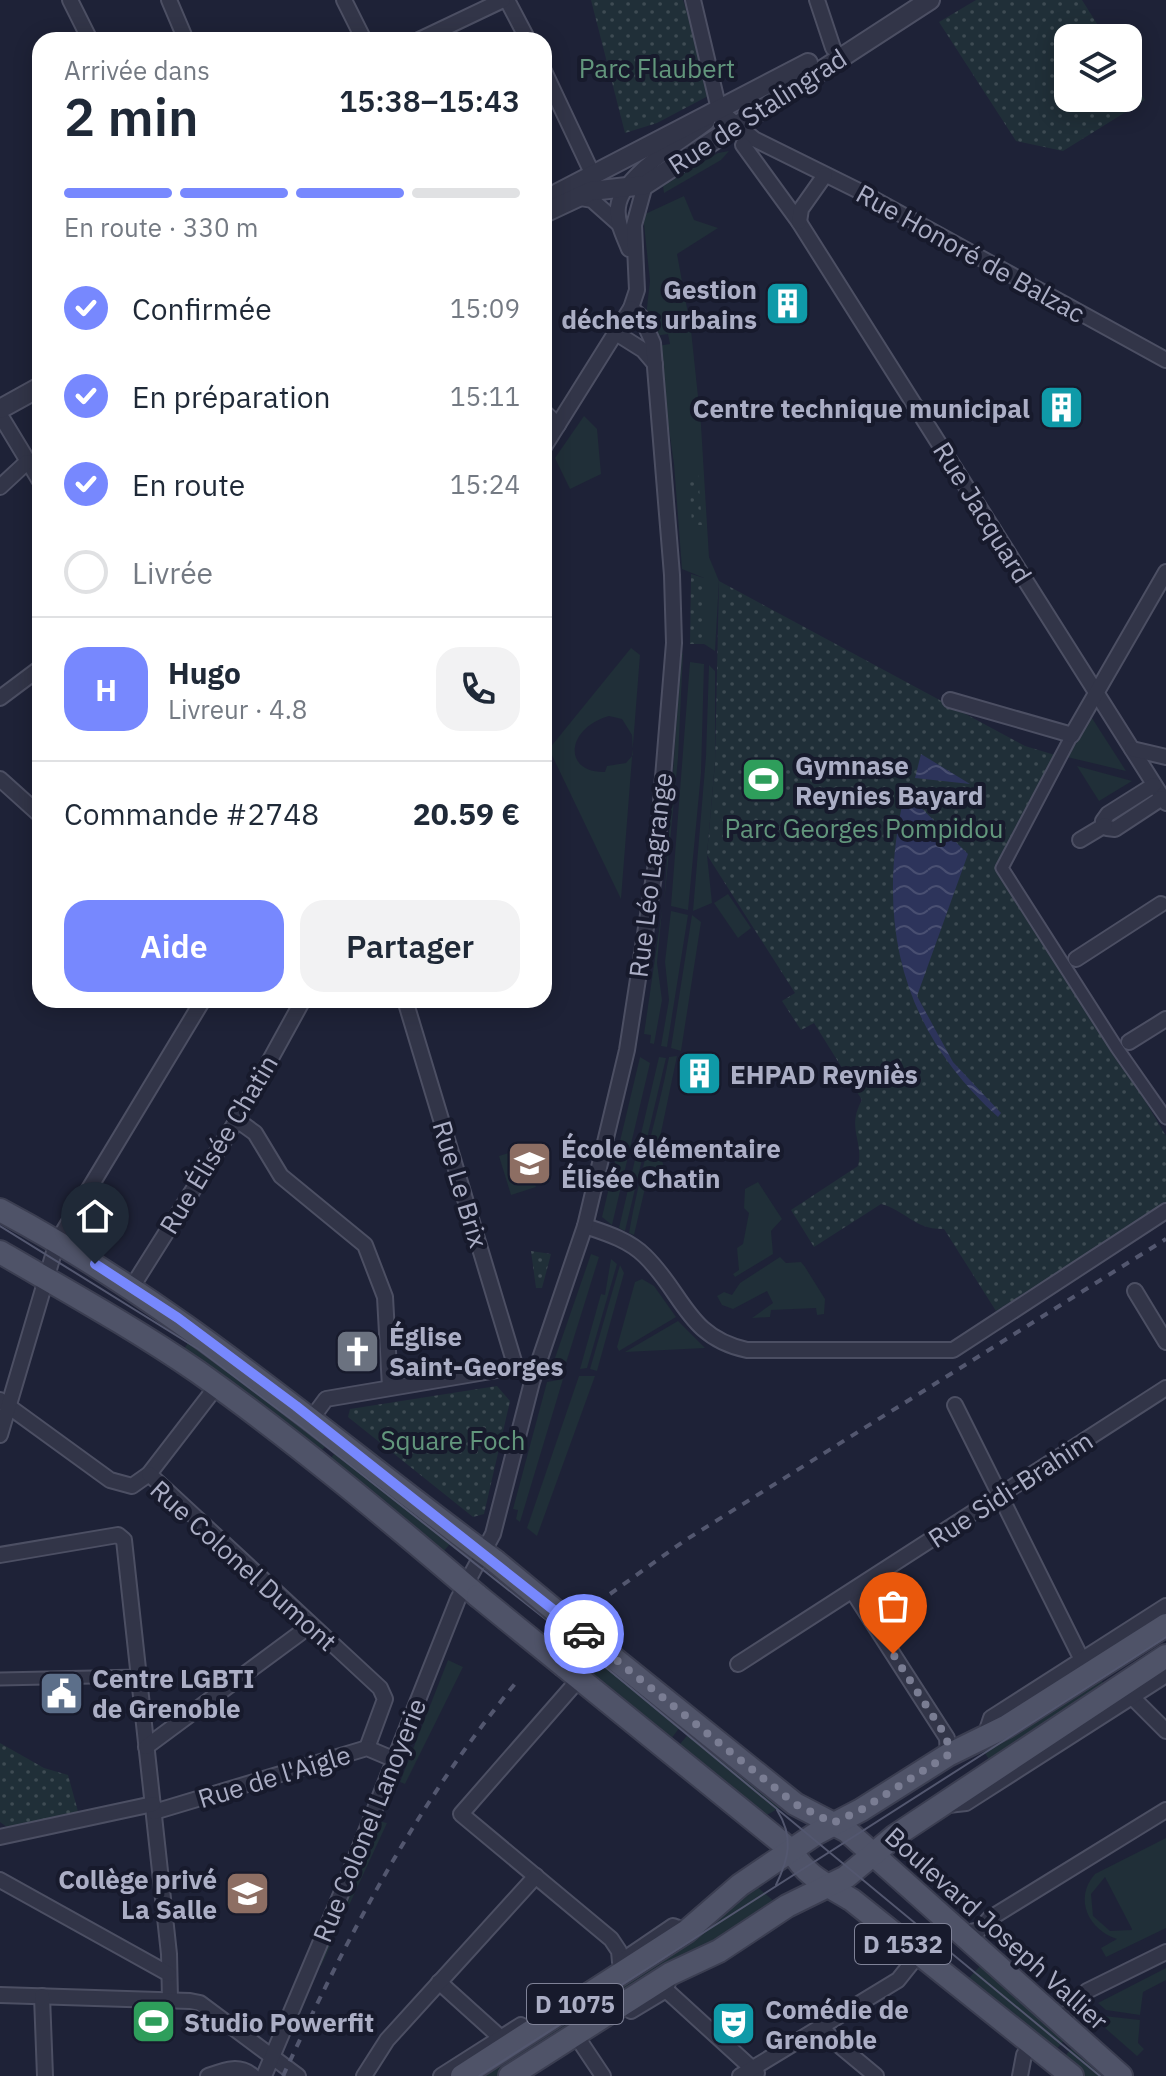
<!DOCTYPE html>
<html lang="fr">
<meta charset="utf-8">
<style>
:root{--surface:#fff;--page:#f2f2f3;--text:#1f2937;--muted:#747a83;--line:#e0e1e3;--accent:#7788fe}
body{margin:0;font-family:"IBM Plex Sans",sans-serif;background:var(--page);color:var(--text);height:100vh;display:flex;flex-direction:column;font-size:30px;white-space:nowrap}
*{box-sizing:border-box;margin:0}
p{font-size:26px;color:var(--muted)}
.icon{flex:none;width:44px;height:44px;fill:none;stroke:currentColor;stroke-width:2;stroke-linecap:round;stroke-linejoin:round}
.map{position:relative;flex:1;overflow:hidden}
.sheet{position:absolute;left:32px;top:32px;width:520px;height:976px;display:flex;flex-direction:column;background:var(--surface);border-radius:24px;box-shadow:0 4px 20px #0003}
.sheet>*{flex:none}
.buttons{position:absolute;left:1054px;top:24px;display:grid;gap:16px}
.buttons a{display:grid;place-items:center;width:88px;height:88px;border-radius:16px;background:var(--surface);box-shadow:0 4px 20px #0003;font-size:40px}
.pin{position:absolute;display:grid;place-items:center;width:68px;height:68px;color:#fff;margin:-82px -34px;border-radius:50% 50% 50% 0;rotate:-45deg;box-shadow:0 0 8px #0007}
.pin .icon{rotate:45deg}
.courier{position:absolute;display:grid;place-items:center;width:80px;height:80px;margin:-40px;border:6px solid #7788fe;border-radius:50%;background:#fff;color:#222;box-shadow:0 2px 10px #0007}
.overview em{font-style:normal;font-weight:600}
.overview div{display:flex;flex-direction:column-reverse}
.overview{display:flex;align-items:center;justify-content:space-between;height:136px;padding:0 32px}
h1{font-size:52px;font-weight:600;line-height:60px}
.bar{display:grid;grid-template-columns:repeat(4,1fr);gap:12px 8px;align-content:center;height:96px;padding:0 32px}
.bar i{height:10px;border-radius:6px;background:var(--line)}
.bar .selected{background:var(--accent)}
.bar p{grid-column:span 4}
.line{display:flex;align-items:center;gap:20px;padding:0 32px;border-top:2px solid var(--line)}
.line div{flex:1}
.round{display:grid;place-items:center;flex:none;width:84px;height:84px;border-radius:24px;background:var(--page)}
ol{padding:0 32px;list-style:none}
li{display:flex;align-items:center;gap:24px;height:88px}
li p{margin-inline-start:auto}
li .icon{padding:8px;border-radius:50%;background:var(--accent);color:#fff;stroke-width:4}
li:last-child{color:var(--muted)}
li i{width:44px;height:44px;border:4px solid var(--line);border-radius:50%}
.cta{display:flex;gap:16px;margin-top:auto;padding:16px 32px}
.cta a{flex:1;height:92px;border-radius:24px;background:var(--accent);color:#fff;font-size:32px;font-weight:600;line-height:92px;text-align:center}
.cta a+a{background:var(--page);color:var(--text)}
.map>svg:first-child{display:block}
.grass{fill:#202f38;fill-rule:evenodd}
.park{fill:url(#park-dots)}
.water{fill:url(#water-waves)}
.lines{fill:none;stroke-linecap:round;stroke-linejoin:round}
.pedestrian-casing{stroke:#4c4f63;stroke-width:15}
.minor-casing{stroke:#4c4f63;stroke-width:18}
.tertiary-casing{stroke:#4c4f63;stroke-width:22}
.primary-casing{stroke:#3b3e51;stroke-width:26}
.pedestrian{stroke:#323548;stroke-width:11}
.minor{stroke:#323548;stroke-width:14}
.tertiary{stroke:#323548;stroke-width:18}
.primary{stroke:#4f5368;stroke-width:22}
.tram{stroke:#53576f;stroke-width:2}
.rail{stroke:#53576f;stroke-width:4;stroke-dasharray:8 8;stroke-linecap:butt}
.primary-bridge-casing{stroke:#3b3e51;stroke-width:26;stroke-linecap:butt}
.primary-bridge{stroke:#4f5368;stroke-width:22}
.done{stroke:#7a7d93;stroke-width:8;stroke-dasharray:0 14.4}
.route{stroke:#7788fe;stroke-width:10}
.labels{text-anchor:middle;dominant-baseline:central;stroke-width:8;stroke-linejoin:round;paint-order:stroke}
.shield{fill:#171a2c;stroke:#7f8297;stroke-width:2}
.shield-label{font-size:24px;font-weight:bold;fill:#abaec5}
.park-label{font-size:26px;fill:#62967c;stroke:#171a2c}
.street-label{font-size:26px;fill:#abaec5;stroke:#171a2c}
.poi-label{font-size:26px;font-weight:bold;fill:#abaec5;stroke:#171a2c;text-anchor:start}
</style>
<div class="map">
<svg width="1166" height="2076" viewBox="0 0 1166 2076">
<defs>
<pattern id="park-dots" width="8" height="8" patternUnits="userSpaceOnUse" patternTransform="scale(2)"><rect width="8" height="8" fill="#202f38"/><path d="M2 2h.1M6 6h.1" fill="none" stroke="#3e4b53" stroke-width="1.8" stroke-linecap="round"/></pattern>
<pattern id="water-waves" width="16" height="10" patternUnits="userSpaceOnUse" patternTransform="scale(2)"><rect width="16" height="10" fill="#2d345b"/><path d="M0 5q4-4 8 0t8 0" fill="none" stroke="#494f71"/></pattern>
</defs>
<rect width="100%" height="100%" fill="#1e2237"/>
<!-- grass -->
<g class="grass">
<polygon points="729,151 721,160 664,193 663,186 718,153"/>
<polygon points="684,196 694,220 718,228 677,254 691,330 701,425 709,557 719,581 715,651 704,644 704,578 682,569 674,464 657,346 670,344 668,334 655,336 646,316 650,281 643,215"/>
<polygon points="584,416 597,429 601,474 570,489 555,458"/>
<path d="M631,648l9,7 -19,244 -72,-150zM609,716l13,3 10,16 1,20 -7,8 -19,3 -2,6c-43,1 -39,-44 4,-56z"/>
<polygon points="683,653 678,758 664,904 681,655"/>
<polygon points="690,662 704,664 701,773 688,910 671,906"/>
<polygon points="709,665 715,671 715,763 707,855 712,903 693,911 706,756"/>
<polygon points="1090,715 1126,771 1067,757"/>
<polygon points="1077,766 1132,781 1099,801"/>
<polygon points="728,894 751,928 738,938 714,903"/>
<polygon points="662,910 657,963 662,1000 654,1044 650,1043 651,1035 644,1034"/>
<polygon points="671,911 688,915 667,1047 661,1046 669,1000 665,962"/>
<polygon points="692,915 701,922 681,1051 671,1048"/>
<path d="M677,1056l-19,91 6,20 -8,13 -7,-9 -15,64 -5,-2c10,-59 29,-117 40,-176z"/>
<polygon points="640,1057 650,1063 612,1225 602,1217"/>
<polygon points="659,1057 666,1058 625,1231 619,1228"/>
<polygon points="524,1148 536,1187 511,1195 499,1156"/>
<polygon points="758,1182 782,1219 771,1231 773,1254 735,1277 733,1274 739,1270 737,1248 743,1244 749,1213 744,1208 745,1189"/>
<polygon points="591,1254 599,1257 566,1363 555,1358"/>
<polygon points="780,1257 786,1263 801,1262 805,1267 825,1299 824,1314 817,1315 816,1308 771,1310 770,1317 752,1318 773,1303 767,1291 733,1309 722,1305 717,1296 724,1292 732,1295 740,1283"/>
<polygon points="611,1259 617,1264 587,1368 580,1369 601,1294 605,1295"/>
<polygon points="620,1265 624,1273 597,1371 590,1369"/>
<polygon points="642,1279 654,1286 676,1317 619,1351 617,1347 635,1282"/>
<polygon points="678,1321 705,1348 625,1352"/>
<polygon points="192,1337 330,1441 316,1457 180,1355"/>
<polygon points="579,1376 595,1376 537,1536 527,1528"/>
<polygon points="563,1379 520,1522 516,1519 518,1510 513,1509 547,1382"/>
<polygon points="339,1448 453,1540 440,1556 326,1464"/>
<polygon points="589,1647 683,1723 671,1739 581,1667 575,1666"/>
<polygon points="448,1660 463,1667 405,1784 400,1782"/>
<polygon points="1099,1676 1106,1688 990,1761 983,1750"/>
<polygon points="692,1730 770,1798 781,1807 767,1815 679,1745"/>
<polygon points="379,1821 387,1823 321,1966 318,1964"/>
<path d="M1166,1838v90l-60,29 -5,-9 16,-9c-28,-9 -44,-40 -22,-65zM1105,1877l27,52v1l-22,1 -17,-15 -2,-22z"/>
<polygon points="755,1885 775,1902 607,2006 600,1995"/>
<polygon points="982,1964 1067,2037 1054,2052 967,1980"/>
<polygon points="1166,1968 1166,1980 1143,1992 1140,2015 1106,2010 1098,2003"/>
<polygon points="593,1999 601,2010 498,2076 473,2076"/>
<polygon points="1104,2016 1140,2020 1138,2043 1144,2049 1137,2056 1096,2020"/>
<polygon points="1075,2044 1112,2076 1081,2076 1062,2060"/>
</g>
<!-- park -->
<g class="park">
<polygon points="591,0 683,0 712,90 710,95 657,123 625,133"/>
<polygon points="976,0 1082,0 1106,38 1068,38 1068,98 1128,98 1128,73 1145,100 1063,151 1016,141 939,22"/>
<polygon points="698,473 702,525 692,525 689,474"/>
<polygon points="691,574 704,578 704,644 690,644"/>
<path d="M719,581l306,165 40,12 -58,109 159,269v69l-170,106 -52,-82c-29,1 -39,-19 -63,-25l-67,43 -23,-37 67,-44c6,-25 -12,-38 4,-66l-48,-77 -13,7 -19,-29 13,-8 -88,-138 8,-92z"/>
<polygon points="531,1251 551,1254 542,1288 536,1288"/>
<polygon points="497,1386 510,1401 484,1514 473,1517 348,1417 350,1409"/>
<polygon points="0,1743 44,1768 68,1775 79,1815 11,1830 0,1822"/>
</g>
<!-- water -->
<g class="water">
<polygon points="921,754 970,784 915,778"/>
<path d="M905,792l63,62 -51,142 36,66 48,51 -3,4c-99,-89 -123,-198 -93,-325z"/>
</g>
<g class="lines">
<defs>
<g id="pedestrian">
<polyline points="1072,735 1002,868 1117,1048 1166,1118"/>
<polyline points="0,1679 139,1676"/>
</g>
<g id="minor">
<polyline points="70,0 90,40"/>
<polyline points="169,0 186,40"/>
<polyline points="344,0 364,40"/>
<polyline points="507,0 528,40"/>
<polyline points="693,0 721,118"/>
<polyline points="817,0 833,48"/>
<polyline points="419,40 503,0"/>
<polyline points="544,71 593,175 592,183"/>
<polyline points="720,111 754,139 857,190 1166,360"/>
<polyline points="743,145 799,222 1166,803"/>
<polyline points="575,197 592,200 619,224"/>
<polyline points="799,222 801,209 825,175"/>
<path d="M629,249c-5,-13 -13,-27 -11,-42 4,-33 64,-65 89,-85"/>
<polyline points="616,333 643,350 655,364"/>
<polyline points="544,412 558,425"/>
<polyline points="0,415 40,481"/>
<polyline points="544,447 631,308 637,290 634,225 645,185"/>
<polyline points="0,487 27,462"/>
<polyline points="0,698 40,668"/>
<polyline points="950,700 1072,735 1166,572"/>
<polyline points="1132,749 1166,757"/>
<polyline points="0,779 40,815"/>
<polyline points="1154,785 1108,814 1103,821 1107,828 1115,829 1162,798"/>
<polyline points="1080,840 1105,825"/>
<polyline points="1076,959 1161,904"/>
<polyline points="405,1000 516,1368"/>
<polyline points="1129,1042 1166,1019"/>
<polyline points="237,1120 255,1133 281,1176 365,1245 385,1297 390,1387"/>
<path d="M585,1226c21,7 44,14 60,30 39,38 42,81 102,94h206l213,-139"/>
<polyline points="132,1287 237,1120 303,1000"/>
<polyline points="1135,1291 1166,1342"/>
<polyline points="0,1400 110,1480 132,1486 149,1474 216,1387"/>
<polyline points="955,1405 1082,1660"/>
<polyline points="312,1418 326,1399 503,1369 524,1370"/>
<polyline points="0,1435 57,1242 203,1000"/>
<polyline points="149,1474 380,1688 385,1699 367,1748"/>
<polyline points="0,1555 118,1535 124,1540 169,1954 170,1999"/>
<polyline points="853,1592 947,1738 948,1755"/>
<polyline points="738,1664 1166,1388"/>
<polyline points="580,1678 461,1814 611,1939 619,1951 620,1962"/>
<polyline points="1132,1697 1166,1731"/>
<polyline points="985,1736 991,1718 1166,1606"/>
<polyline points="146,1747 311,1625"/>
<polyline points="948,1805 966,1803 1166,1675"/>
<polyline points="154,1812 367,1748 393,1759"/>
<polyline points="0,1837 153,1804"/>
<polyline points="0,1880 169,1974"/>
<polyline points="962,1934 979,1930 989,1919 1166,1810"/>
<polyline points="623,1960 673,1926 687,1931"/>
<polyline points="439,1982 501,2038"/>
<polyline points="666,1990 757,2073"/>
<polyline points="0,1995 190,2001 200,2003 298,2076"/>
<polyline points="42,1996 45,2076"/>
<polyline points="631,2011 666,1990 670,1974"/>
<polyline points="1060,2021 1087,1991 1166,1952"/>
<polyline points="822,2027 834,2041 876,2076"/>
<polyline points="581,2043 603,2076"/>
<path d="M208,2076c17,-6 31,-12 45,0"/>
<polyline points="264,2076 346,1882 458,1599 493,1534 532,1382 585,1226 627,1050 656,863 674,643 672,575 653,343 642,318 631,308"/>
<polyline points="364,2076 387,2040 536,1876"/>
<polyline points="441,2076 521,2025"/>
<polyline points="740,2076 898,1980 918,1955"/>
<polyline points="1020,2076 1024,2055 1033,2043"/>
</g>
<g id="tertiary">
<polyline points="558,193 808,63"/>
<polyline points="544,213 591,191 645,185 930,0"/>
<polyline points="0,409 40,387"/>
</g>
<g id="primary">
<path d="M0,1210c181,96 332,231 495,351"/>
<path d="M0,1252c67,39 134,76 198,120 97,69 190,147 280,224"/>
<polyline points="581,1632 795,1804 847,1831 1121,2076"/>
<path d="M564,1666l228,185c14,26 36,34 60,49l220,176"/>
<polyline points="462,2076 687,1931 740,1885 817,1833 861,1810 948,1755 1007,1726 1166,1625"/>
<polyline points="510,2076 670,1974 719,1951 787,1906 846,1877 895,1836 1166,1656"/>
</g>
</defs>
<!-- pedestrian casing -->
<use href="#pedestrian" class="pedestrian-casing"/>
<!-- minor casing -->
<use href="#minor" class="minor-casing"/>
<!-- tertiary casing -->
<use href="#tertiary" class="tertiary-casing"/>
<!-- primary casing -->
<use href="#primary" class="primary-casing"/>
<!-- pedestrian -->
<use href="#pedestrian" class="pedestrian"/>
<!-- minor -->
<use href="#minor" class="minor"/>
<!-- tertiary -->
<use href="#tertiary" class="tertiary"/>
<!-- primary -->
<use href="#primary" class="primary"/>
<!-- tram -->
<g class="tram">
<polyline points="0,1226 198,1349 303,1428 586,1651 1100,2076"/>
<path d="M776,1885c13,-27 18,-48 1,-75"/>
<polyline points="479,2076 1166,1637"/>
</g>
<!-- rail -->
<g class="rail">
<polyline points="610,1594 684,1541 1166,1239"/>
<path d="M283,2076c66,-143 135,-275 236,-397"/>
</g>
<defs>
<g id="primary-bridge">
<polyline points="495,1561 581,1632"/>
<polyline points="478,1596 564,1666"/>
</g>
</defs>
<!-- primary-bridge casing -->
<use href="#primary-bridge" class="primary-bridge-casing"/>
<!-- primary-bridge -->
<use href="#primary-bridge" class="primary-bridge"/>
</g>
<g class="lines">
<!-- done -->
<polyline class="done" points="584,1634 795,1804 833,1823 861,1810 948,1755 947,1738 893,1654"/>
<!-- route -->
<polyline class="route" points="95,1264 178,1318 296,1406 584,1634"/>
</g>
<!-- icons -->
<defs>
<symbol id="building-square" viewBox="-11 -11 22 22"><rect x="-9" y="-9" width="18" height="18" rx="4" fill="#0f9aa8" stroke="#171a2c"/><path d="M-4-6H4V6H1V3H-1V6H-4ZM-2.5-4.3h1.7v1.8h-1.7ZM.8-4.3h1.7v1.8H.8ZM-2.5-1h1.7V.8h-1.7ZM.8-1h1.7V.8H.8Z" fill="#fff"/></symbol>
<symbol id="stadium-square" viewBox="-11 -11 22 22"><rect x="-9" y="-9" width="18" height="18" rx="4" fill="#2e9e5b" stroke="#171a2c"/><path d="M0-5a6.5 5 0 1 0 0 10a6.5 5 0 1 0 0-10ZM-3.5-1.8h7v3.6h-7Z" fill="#fff"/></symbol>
<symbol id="school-square" viewBox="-11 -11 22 22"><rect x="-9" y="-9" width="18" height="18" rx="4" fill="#8d6e63" stroke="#171a2c"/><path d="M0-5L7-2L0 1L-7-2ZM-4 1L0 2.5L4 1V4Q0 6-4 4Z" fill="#fff"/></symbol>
<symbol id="church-square" viewBox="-11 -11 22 22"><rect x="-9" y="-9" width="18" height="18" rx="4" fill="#6b7280" stroke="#171a2c"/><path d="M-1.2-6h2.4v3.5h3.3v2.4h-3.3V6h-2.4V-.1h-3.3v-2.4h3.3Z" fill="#fff"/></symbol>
<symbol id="civic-square" viewBox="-11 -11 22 22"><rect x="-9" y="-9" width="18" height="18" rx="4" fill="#5c6f8a" stroke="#171a2c"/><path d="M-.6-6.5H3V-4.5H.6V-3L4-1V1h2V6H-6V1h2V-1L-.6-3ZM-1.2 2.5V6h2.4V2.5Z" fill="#fff"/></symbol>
<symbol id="theatre-square" viewBox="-11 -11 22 22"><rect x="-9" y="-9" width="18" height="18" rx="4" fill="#0f9aa8" stroke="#171a2c"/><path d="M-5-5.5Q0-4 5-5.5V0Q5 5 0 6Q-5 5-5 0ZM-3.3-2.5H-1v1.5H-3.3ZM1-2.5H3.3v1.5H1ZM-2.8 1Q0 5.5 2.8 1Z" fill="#fff"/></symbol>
</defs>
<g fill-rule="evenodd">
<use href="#building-square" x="762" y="278" width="51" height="51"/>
<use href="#building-square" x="1036" y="382" width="51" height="51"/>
<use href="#stadium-square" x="738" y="754" width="51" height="51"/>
<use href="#building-square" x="674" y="1048" width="51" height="51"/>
<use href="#school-square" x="504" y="1138" width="51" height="51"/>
<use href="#church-square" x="332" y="1326" width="51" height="51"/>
<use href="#civic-square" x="36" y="1668" width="51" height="51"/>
<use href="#school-square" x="222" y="1868" width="51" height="51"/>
<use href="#stadium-square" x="128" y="1996" width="51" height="51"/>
<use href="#theatre-square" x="708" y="1998" width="51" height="51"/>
</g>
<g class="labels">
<!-- shield labels -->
<g class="shield">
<rect x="855" y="1924" width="96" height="40" rx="6"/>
<rect x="527" y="1984" width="96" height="40" rx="6"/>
</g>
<g class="shield-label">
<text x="903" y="1944">D 1532</text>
<text x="575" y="2004">D 1075</text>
</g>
<!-- park labels -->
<g class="park-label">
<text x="657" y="68">Parc Flaubert</text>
<text x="864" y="828">Parc Georges Pompidou</text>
<text x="453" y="1440">Square Foch</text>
</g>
<!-- street labels -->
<g class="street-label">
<text transform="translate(757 111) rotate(-33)">Rue de Stalingrad</text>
<text transform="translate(971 253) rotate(29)">Rue Honoré de Balzac</text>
<text transform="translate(983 512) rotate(58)">Rue Jacquard</text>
<text transform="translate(650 875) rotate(-83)">Rue Léo Lagrange</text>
<text transform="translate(218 1144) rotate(-59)">Rue Élisée Chatin</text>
<text transform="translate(461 1184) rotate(73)">Rue Le Brix</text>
<text transform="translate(1010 1489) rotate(-33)">Rue Sidi-Brahim</text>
<text transform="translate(244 1565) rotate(42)">Rue Colonel Dumont</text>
<text transform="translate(274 1776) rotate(-17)">Rue de l'Aigle</text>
<text transform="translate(369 1820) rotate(-68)">Rue Colonel Lanoyerie</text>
<text transform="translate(997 1928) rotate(42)">Boulevard Joseph Vallier</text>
</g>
<!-- poi labels -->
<g class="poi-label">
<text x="757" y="289" text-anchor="end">Gestion<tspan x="757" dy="30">déchets urbains</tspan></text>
<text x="1030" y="408" text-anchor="end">Centre technique municipal</text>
<text x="795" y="765">Gymnase<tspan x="795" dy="30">Reynies Bayard</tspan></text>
<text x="730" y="1074">EHPAD Reyniès</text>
<text x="561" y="1148">École élémentaire<tspan x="561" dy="30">Élisée Chatin</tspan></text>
<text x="389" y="1336">Église<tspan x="389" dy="30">Saint-Georges</tspan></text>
<text x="92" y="1678">Centre LGBTI<tspan x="92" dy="30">de Grenoble</tspan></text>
<text x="217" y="1879" text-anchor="end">Collège privé<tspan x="217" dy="30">La Salle</tspan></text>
<text x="765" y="2009">Comédie de<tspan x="765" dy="30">Grenoble</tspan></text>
<text x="184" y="2022">Studio Powerfit</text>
</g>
</g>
</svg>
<div class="buttons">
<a><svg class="icon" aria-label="layers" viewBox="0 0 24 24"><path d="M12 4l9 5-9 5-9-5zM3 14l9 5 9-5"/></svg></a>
</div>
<div class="pin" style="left:893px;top:1654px;background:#ea580c"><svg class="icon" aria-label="bag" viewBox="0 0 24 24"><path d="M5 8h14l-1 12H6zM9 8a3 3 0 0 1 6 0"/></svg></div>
<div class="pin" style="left:95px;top:1264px;background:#1f2937"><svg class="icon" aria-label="home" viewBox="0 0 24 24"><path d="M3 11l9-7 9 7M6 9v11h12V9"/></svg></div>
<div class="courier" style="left:584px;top:1634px"><svg class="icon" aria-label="car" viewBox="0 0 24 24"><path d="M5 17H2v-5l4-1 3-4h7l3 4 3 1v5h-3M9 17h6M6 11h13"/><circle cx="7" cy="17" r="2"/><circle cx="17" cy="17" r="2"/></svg></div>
<section class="sheet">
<div class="overview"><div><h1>2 min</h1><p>Arrivée dans</p></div><em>15:38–15:43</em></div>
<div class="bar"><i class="selected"></i><i class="selected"></i><i class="selected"></i><i></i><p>En route · 330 m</p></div>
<ol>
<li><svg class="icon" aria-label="check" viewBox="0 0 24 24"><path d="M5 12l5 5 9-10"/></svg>Confirmée<p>15:09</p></li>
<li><svg class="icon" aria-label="check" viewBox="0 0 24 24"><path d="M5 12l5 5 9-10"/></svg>En préparation<p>15:11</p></li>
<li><svg class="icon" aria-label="check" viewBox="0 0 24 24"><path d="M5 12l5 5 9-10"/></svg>En route<p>15:24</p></li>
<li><i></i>Livrée</li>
</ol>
<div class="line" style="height:144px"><b class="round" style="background:var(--accent);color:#fff">H</b><div><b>Hugo</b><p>Livreur · 4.8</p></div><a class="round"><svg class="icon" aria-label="phone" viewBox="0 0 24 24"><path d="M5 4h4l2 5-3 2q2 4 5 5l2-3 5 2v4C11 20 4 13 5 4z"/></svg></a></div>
<div class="line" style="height:104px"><div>Commande #2748</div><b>20.59 €</b></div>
<div class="cta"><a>Aide</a><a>Partager</a></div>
</section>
</div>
